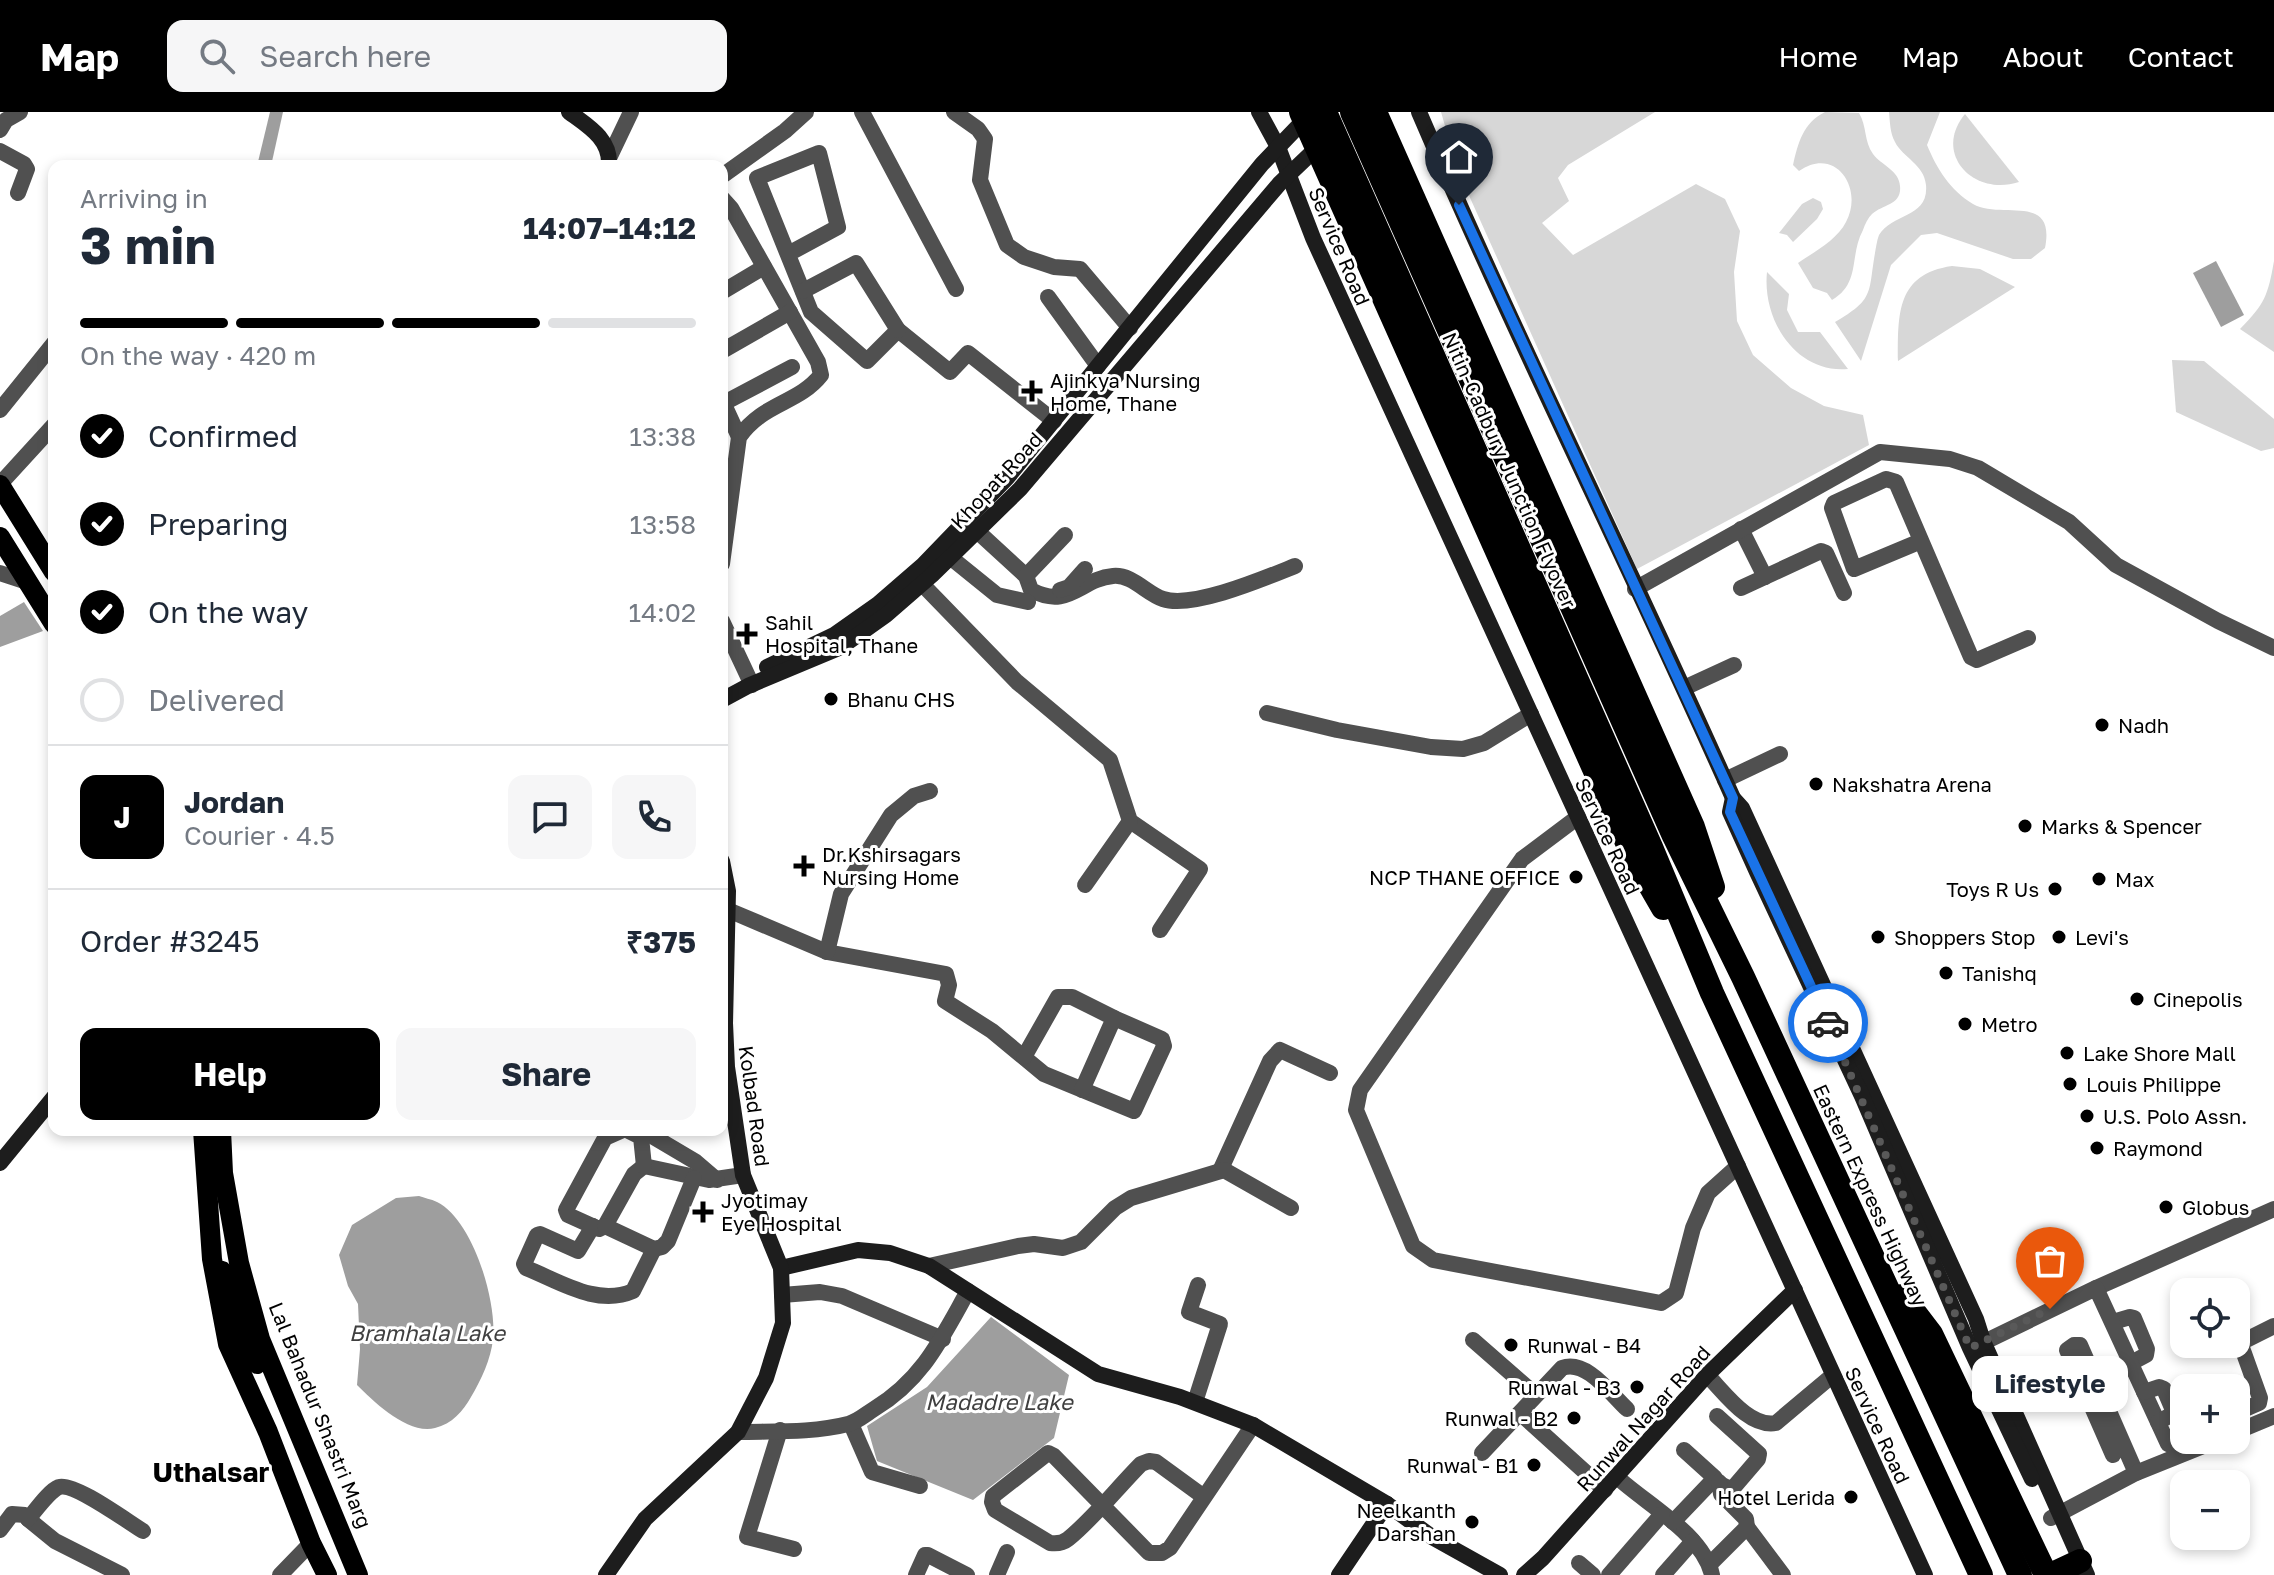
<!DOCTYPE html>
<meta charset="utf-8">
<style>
:root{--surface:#fff;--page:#f6f6f7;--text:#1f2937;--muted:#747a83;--line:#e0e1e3;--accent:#000}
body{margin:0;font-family:"Golos Text",sans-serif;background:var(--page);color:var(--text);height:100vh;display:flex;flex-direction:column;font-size:30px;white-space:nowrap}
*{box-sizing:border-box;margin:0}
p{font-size:26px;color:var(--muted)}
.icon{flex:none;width:44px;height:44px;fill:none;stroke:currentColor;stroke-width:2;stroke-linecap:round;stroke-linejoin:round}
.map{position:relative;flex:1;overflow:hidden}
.side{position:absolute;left:48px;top:48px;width:680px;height:976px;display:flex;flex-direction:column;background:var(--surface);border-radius:16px;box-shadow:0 4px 12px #0003}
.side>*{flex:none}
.buttons{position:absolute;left:2170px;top:1166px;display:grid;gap:16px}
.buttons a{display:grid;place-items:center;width:80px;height:80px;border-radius:16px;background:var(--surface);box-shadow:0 4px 12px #0003;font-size:40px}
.pin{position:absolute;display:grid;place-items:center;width:68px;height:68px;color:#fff;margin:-82px -34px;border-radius:50% 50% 50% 0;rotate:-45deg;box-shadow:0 0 8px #0007}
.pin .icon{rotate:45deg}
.courier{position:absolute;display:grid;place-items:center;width:80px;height:80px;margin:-40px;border:6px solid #1a73e8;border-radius:50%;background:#fff;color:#222;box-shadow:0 2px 10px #0007}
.bubble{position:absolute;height:56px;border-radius:16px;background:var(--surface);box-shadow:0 4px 12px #0003;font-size:26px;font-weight:700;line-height:56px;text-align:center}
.headline em{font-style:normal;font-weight:700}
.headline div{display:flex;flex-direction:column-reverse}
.headline{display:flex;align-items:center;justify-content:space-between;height:136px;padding:0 32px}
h1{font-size:52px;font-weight:700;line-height:60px}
.bar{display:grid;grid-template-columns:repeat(4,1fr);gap:12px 8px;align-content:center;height:96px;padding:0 32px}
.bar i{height:10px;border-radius:6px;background:var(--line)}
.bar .selected{background:var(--accent)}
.bar p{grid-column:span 4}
.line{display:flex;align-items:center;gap:20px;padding:0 32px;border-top:2px solid var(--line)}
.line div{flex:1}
.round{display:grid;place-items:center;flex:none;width:84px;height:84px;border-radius:16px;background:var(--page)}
ol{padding:0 32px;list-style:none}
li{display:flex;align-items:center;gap:24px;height:88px}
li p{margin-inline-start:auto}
li .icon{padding:8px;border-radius:50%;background:var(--accent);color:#fff;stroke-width:4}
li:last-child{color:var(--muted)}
li i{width:44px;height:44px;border:4px solid var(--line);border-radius:50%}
.action{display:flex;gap:16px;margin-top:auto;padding:16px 32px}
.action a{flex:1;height:92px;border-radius:16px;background:var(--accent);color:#fff;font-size:32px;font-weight:700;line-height:92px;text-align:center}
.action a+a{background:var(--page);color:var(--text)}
header{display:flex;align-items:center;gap:48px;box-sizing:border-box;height:112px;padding:0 40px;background:var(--accent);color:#fff}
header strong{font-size:38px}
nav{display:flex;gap:44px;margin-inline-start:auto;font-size:28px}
.search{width:560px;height:72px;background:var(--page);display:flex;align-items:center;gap:20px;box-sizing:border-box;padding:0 28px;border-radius:16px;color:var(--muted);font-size:30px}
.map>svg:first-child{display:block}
.green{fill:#d7d7d7}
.water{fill:#9e9e9e}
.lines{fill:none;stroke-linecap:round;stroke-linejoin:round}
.street{stroke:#505050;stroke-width:16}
.secondary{stroke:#1d1d1d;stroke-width:16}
.primary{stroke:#000;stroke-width:20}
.highway{stroke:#000;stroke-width:24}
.done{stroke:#595959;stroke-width:8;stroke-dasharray:0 14.4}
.route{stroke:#1a73e8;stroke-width:10}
.poi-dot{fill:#000;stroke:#fff;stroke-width:3}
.labels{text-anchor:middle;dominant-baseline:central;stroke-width:6;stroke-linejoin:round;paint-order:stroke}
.street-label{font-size:20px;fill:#000;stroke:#fff}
.poi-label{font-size:20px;fill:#000;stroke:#fff;text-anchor:start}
.water-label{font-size:22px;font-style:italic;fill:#3f3f3f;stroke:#fff}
.district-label{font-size:28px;font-weight:bold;fill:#000;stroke:#fff}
</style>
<header>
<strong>Map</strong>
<div class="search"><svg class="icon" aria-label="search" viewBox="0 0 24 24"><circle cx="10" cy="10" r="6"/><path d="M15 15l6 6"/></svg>Search here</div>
<nav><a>Home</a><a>Map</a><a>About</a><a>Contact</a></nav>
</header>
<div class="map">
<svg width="2274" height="1463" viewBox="0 0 2274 1463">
<rect width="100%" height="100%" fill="#fff"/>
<!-- green -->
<g class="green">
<polygon points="1441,0 1655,0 1568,53 1558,66 1569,89 1542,111 1573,143 1696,72 1725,87 1740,119 1734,160 1737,209 1753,243 1791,276 1824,294 1863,303 1869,333 1637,457 1458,59"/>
<path d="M1825,0l34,1c8,13 5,29 14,41 8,11 26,16 27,32 2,19 -17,18 -28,28 -4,4 -7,10 -9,16 -14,26 -2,53 -31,70l-5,-7 -14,-5 -15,-25c16,-11 39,-23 48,-41 18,-33 -10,-77 -47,-51l-6,-6c5,-22 10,-42 32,-53z"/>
<path d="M1889,0h51l-13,33c10,24 23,45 46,59 28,16 83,-12 72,44l-14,11h-18l-76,-26 -16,2 -30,30 -30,96 -26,-39c40,-23 33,-29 40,-69 1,-6 2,-13 4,-18 13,-22 50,-17 47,-50 -2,-21 -23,-27 -31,-43 -5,-9 -5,-20 -6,-30z"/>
<path d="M1965,2l54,68c-45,15 -87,-28 -54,-68z"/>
<polygon points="1813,86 1821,90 1823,97 1817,107 1793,130 1787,123 1779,121 1802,92"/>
<path d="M2274,149v91l-34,-23c25,-25 28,-34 34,-68z"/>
<path d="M1952,154l28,3 35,18 -117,74c0,-46 -2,-87 54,-95z"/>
<path d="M1767,160l22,22 -2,16 11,22h22l28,37c-52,5 -86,-49 -81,-97z"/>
<polygon points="2172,248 2204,249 2274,307 2274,336 2261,339 2176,300"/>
</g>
<!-- water -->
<g class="water">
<polygon points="270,0 283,0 271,54 257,54"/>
<polygon points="2216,149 2244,203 2221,215 2193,161"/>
<polygon points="24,490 43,519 0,535 0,504"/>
<path d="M419,1084c5,2 12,3 18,6 36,18 60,99 56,137 -2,20 -12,41 -22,58 -8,14 -19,27 -36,31 -27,7 -61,-26 -78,-43l3,-36 -2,-45 -10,-18 -9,-31 13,-30 44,-27z"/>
<polygon points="991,1205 1069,1263 1054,1326 973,1388 877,1349 867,1314 927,1275"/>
</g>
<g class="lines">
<!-- street -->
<g class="street">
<polyline points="862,0 956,177"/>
<polyline points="954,0 978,17 985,27 980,68 1007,133 1024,145 1054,155 1080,157 1130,216"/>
<polyline points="0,18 6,8 20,0"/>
<polyline points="0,39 24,52 27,57 18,81"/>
<polyline points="610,44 631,0"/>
<polyline points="722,64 785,19 806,0"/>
<path d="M722,86l9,10 87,154 3,13c-23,29 -57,27 -82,62l-17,127"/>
<polyline points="788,142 838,115 819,41 757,66 811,200 867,249 898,218 950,260 968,241 1054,309"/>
<polyline points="803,179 856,151 898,218"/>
<polyline points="722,180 764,155"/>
<polyline points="1048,185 1098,254"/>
<polyline points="722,239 790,200"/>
<polyline points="722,288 739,325"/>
<polyline points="724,291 792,255"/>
<polyline points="0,298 54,231"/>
<polyline points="0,372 54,313"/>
<polyline points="1741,417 1765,465"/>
<path d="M977,419l49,45 5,14c38,20 49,-11 82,-14 19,-2 34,18 50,23 30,10 102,-21 132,-33"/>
<polyline points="1921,429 1854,457 1832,396 1834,391 1886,367 1896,370 1971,545 1977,548 2028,526"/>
<polyline points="950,445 997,483 1028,490"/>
<polyline points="0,461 27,470"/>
<polyline points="1026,464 1065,423"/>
<polyline points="922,472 1017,570 1110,648 1130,709 1200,757 1160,818"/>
<polyline points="1741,476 1821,439 1826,441 1844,481"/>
<polyline points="1635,477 1880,340 1950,347 1978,356 2069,410 2116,453 2218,509 2274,536"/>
<polyline points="1060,478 1069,475 1085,457"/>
<polyline points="722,509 752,573"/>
<polyline points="1684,576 1734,553"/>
<polyline points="1267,601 1337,618 1431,635 1463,637 1484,631 1531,602"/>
<polyline points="1725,668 1780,642"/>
<polyline points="1578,705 1522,747 1360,978 1356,998 1413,1134 1433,1148 1661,1191 1676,1181 1693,1116 1708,1081 1738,1054"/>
<polyline points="1085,773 1130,709"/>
<polyline points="728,798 827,840 946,862 949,873 945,889 992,919 1044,962 1134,999 1164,934 1162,927 1114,906"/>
<polyline points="827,840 841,782 891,703 914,684 930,679"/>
<polyline points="1024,945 1058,885 1072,885 1114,906 1082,978"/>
<polyline points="623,1018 605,1026 566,1098 568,1103 599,1117 605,1114 634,1062 644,1054 709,1068 743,1063"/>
<polyline points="642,1018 696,1050 717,1068"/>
<polyline points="629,1019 641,1025 644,1054"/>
<polyline points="1220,1059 1270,949 1280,938 1330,961"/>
<path d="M593,1114l-15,25 -38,-17 -3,1 -13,29 2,4c33,13 71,39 107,23l21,-42"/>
<polyline points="605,1114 654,1137 662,1135 668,1129 694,1066"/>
<polyline points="929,1154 1018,1134 1034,1132 1063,1136 1081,1130 1115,1096 1131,1086 1224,1058 1291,1096"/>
<polyline points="2096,1176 2274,1097"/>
<polyline points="782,1183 820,1180 842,1184 943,1227"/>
<polyline points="2113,1210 2130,1205 2134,1206 2147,1237 2146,1243 2131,1251"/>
<polyline points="1473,1228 1536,1283"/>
<polyline points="1972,1236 2096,1176 2168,1332 2184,1325"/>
<path d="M1707,1263c17,17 42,53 69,48l57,-48"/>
<polyline points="2144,1280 2159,1275 2164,1277 2173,1298 2171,1303 2158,1310"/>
<polyline points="1195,1290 1220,1212 1189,1200 1198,1173"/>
<polyline points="1520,1301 1605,1378"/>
<polyline points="2236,1301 2259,1291 2260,1286 2241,1233 2244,1229 2274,1214"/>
<polyline points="1717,1304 1759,1342 1758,1347 1734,1375 1730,1377 1720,1372"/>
<polyline points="851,1312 872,1360 920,1374"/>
<polyline points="780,1318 747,1425 794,1437"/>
<path d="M738,1320c36,-1 75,1 110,-8 9,-2 18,-10 26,-15 49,-30 67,-70 94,-118"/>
<polyline points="2236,1320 2274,1304"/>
<path d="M1482,1341l80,-85c24,-9 48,25 65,41"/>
<polyline points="2113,1343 2067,1238 2074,1233 2080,1233 2136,1361"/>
<path d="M1617,1365c29,27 86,57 95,98"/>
<path d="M1204,1385l-48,-35 -7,-1 -8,3c-22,22 -49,56 -73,75 -5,4 -11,5 -18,4l-55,-33 -3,-8 1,-6 55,-43 6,3 95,97h13l8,-5 83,-123"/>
<polyline points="2051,1406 2136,1361 2218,1328"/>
<polyline points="28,1407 55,1429 122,1463"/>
<polyline points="1673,1410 1715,1366 1684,1338"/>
<polyline points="1747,1415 1783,1463"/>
<path d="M0,1418l12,-16 13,1 3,4c8,-9 21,-28 31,-32 15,-5 69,35 84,44"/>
<polyline points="1579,1451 1593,1463"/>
<polyline points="1710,1452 1747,1415 1746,1407 1721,1382 1719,1370"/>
<polyline points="280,1463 311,1431"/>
<polyline points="916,1463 925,1443 928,1443 967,1463"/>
<polyline points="997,1463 1007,1440"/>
<polyline points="1609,1463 1662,1402"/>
<polyline points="1663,1463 1693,1429"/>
</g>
<!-- secondary -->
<g class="secondary">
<path d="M569,0c19,14 42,27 40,54"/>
<polyline points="1259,0 1278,35 1313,126 1925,1463"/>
<path d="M1419,0c99,231 212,456 314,686l9,10 234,511 7,22 104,234"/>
<polyline points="767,555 834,523 878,492 923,453 1007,366 1262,52 1309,3"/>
<polyline points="722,588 748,574 841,535 886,503 932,463 1020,377 1280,71 1323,30"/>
<polyline points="1733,686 1730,700 1757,760 1862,984 1970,1236 2032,1367"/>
<polyline points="0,1051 54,985"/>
<polyline points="781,1156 858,1138 890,1141 929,1154 1098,1262 1180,1285 1253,1313 1387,1392 1432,1425 1500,1463"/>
<polyline points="606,1463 645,1407 738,1320 766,1266 783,1211 781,1156 743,1063 727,955 725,911 728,779 722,749"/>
<polyline points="1339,1463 1387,1392"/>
<polyline points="1524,1463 1543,1446 1707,1263 1795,1178"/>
</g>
<!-- primary -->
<g class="primary">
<polyline points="0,373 54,460"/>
<polyline points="0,425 54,512"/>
<polyline points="203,1018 212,1147 228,1232 268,1320 311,1431 327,1463"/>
<polyline points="221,1018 223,1061 239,1151 260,1227 358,1463"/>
<polyline points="222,1159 228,1167 244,1223 257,1252"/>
</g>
<!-- highway -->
<g class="highway">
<polyline points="1301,0 1633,744 1663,796"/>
<polyline points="1325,0 1651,735 1712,881 1981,1463"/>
<polyline points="1352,0 1674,724 1743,865 2020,1463"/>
<polyline points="1375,0 1693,715 1713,775"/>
<polyline points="1902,1184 1931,1222 2046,1463"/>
<polyline points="2050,1463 2080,1449"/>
</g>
</g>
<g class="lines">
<!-- done -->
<polyline class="done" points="1828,911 1970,1236 2050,1197"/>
<!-- route -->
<path class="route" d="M1459,93c91,198 184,395 274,593l-3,14 98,211"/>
</g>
<!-- markers -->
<g class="poi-dot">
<path d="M1028 267h8v8h8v8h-8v8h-8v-8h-8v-8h8z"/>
<path d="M743 510h8v8h8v8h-8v8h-8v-8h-8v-8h8z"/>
<circle cx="831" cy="587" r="8"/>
<circle cx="2102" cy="613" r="8"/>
<circle cx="1816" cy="672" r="8"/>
<circle cx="2025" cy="714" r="8"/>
<path d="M800 742h8v8h8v8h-8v8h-8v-8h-8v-8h8z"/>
<circle cx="1576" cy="765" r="8"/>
<circle cx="2099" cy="767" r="8"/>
<circle cx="2055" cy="777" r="8"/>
<circle cx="1878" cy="825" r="8"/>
<circle cx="2059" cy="825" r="8"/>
<circle cx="1946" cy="861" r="8"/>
<circle cx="2137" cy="887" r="8"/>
<circle cx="1965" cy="912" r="8"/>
<circle cx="2067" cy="941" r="8"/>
<circle cx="2070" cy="972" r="8"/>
<circle cx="2087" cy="1004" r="8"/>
<circle cx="2097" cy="1036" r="8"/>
<circle cx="2166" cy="1095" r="8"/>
<path d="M699 1088h8v8h8v8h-8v8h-8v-8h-8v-8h8z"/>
<circle cx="1511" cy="1233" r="8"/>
<circle cx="1637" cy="1275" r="8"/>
<circle cx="1574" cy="1306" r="8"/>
<circle cx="1534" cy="1353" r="8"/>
<circle cx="1851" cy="1385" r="8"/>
<circle cx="1472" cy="1410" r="8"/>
</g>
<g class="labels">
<!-- street labels -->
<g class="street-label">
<text transform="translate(1340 134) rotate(67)">Service Road</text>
<text transform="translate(1510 358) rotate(66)">Nitin-Cadbury Junction Flyover</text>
<text transform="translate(996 368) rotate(-47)">Khopat Road</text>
<text transform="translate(1608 724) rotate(65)">Service Road</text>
<text transform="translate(755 994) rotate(82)">Kolbad Road</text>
<text transform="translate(1871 1083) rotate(65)">Eastern Express Highway</text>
<text transform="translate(321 1303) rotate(68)">Lal Bahadur Shastri Marg</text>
<text transform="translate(1643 1306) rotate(-48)">Runwal Nagar Road</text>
<text transform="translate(1878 1313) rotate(65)">Service Road</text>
</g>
<!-- poi labels -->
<g class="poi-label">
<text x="1050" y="268">Ajinkya Nursing<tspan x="1050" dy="23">Home, Thane</tspan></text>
<text x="765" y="510">Sahil<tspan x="765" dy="23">Hospital, Thane</tspan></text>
<text x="847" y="587">Bhanu CHS</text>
<text x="2118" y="613">Nadh</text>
<text x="1832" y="672">Nakshatra Arena</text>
<text x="2041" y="714">Marks &amp; Spencer</text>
<text x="822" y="742">Dr.Kshirsagars<tspan x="822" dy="23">Nursing Home</tspan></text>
<text x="1560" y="765" text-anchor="end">NCP THANE OFFICE</text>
<text x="2115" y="767">Max</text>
<text x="2039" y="777" text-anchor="end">Toys R Us</text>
<text x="1894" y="825">Shoppers Stop</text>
<text x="2075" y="825">Levi's</text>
<text x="1962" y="861">Tanishq</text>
<text x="2153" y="887">Cinepolis</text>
<text x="1981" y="912">Metro</text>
<text x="2083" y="941">Lake Shore Mall</text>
<text x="2086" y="972">Louis Philippe</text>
<text x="2103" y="1004">U.S. Polo Assn.</text>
<text x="2113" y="1036">Raymond</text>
<text x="721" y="1088">Jyotimay<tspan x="721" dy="23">Eye Hospital</tspan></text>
<text x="2182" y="1095">Globus</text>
<text x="1527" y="1233">Runwal - B4</text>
<text x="1621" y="1275" text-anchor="end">Runwal - B3</text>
<text x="1558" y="1306" text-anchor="end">Runwal - B2</text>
<text x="1518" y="1353" text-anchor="end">Runwal - B1</text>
<text x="1835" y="1385" text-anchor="end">Hotel Lerida</text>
<text x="1456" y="1398" text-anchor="end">Neelkanth<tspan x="1456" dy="23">Darshan</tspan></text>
</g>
<!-- water labels -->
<g class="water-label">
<text x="427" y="1220">Bramhala Lake</text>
<text x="999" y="1289">Madadre Lake</text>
</g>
<!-- district labels -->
<g class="district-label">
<text x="211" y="1359">Uthalsar</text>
</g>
</g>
</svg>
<div class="buttons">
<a><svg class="icon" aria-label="locate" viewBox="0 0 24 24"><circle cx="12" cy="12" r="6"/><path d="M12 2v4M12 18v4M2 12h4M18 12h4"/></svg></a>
<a>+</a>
<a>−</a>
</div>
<div class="pin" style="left:2050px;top:1197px;background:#ea580c"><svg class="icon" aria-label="bag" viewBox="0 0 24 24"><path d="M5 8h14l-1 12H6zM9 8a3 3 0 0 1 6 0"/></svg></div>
<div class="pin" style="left:1459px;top:93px;background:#1f2937"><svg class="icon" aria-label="home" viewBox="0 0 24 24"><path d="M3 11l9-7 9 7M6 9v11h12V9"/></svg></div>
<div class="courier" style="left:1828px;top:911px"><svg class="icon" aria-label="car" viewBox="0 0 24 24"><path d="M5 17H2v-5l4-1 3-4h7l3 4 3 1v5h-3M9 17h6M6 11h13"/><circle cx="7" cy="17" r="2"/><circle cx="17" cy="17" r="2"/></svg></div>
<div class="bubble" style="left:1972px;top:1244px;width:156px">Lifestyle</div>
<section class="side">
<div class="headline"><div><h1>3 min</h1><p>Arriving in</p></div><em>14:07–14:12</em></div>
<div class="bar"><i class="selected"></i><i class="selected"></i><i class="selected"></i><i></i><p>On the way · 420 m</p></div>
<ol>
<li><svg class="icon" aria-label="check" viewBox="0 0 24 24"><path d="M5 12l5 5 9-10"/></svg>Confirmed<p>13:38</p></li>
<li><svg class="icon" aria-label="check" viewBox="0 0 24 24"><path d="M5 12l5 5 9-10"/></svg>Preparing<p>13:58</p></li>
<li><svg class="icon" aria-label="check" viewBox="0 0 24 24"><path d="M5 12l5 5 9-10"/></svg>On the way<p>14:02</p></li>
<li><i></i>Delivered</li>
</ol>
<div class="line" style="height:144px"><b class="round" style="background:var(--accent);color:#fff">J</b><div><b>Jordan</b><p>Courier · 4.5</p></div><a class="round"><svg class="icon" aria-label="chat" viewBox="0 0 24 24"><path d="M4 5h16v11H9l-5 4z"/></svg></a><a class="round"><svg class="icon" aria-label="phone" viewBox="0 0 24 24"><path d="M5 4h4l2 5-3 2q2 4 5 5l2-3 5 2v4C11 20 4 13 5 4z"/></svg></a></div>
<div class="line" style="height:104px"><div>Order #3245</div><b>₹375</b></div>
<div class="action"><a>Help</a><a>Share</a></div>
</section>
</div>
